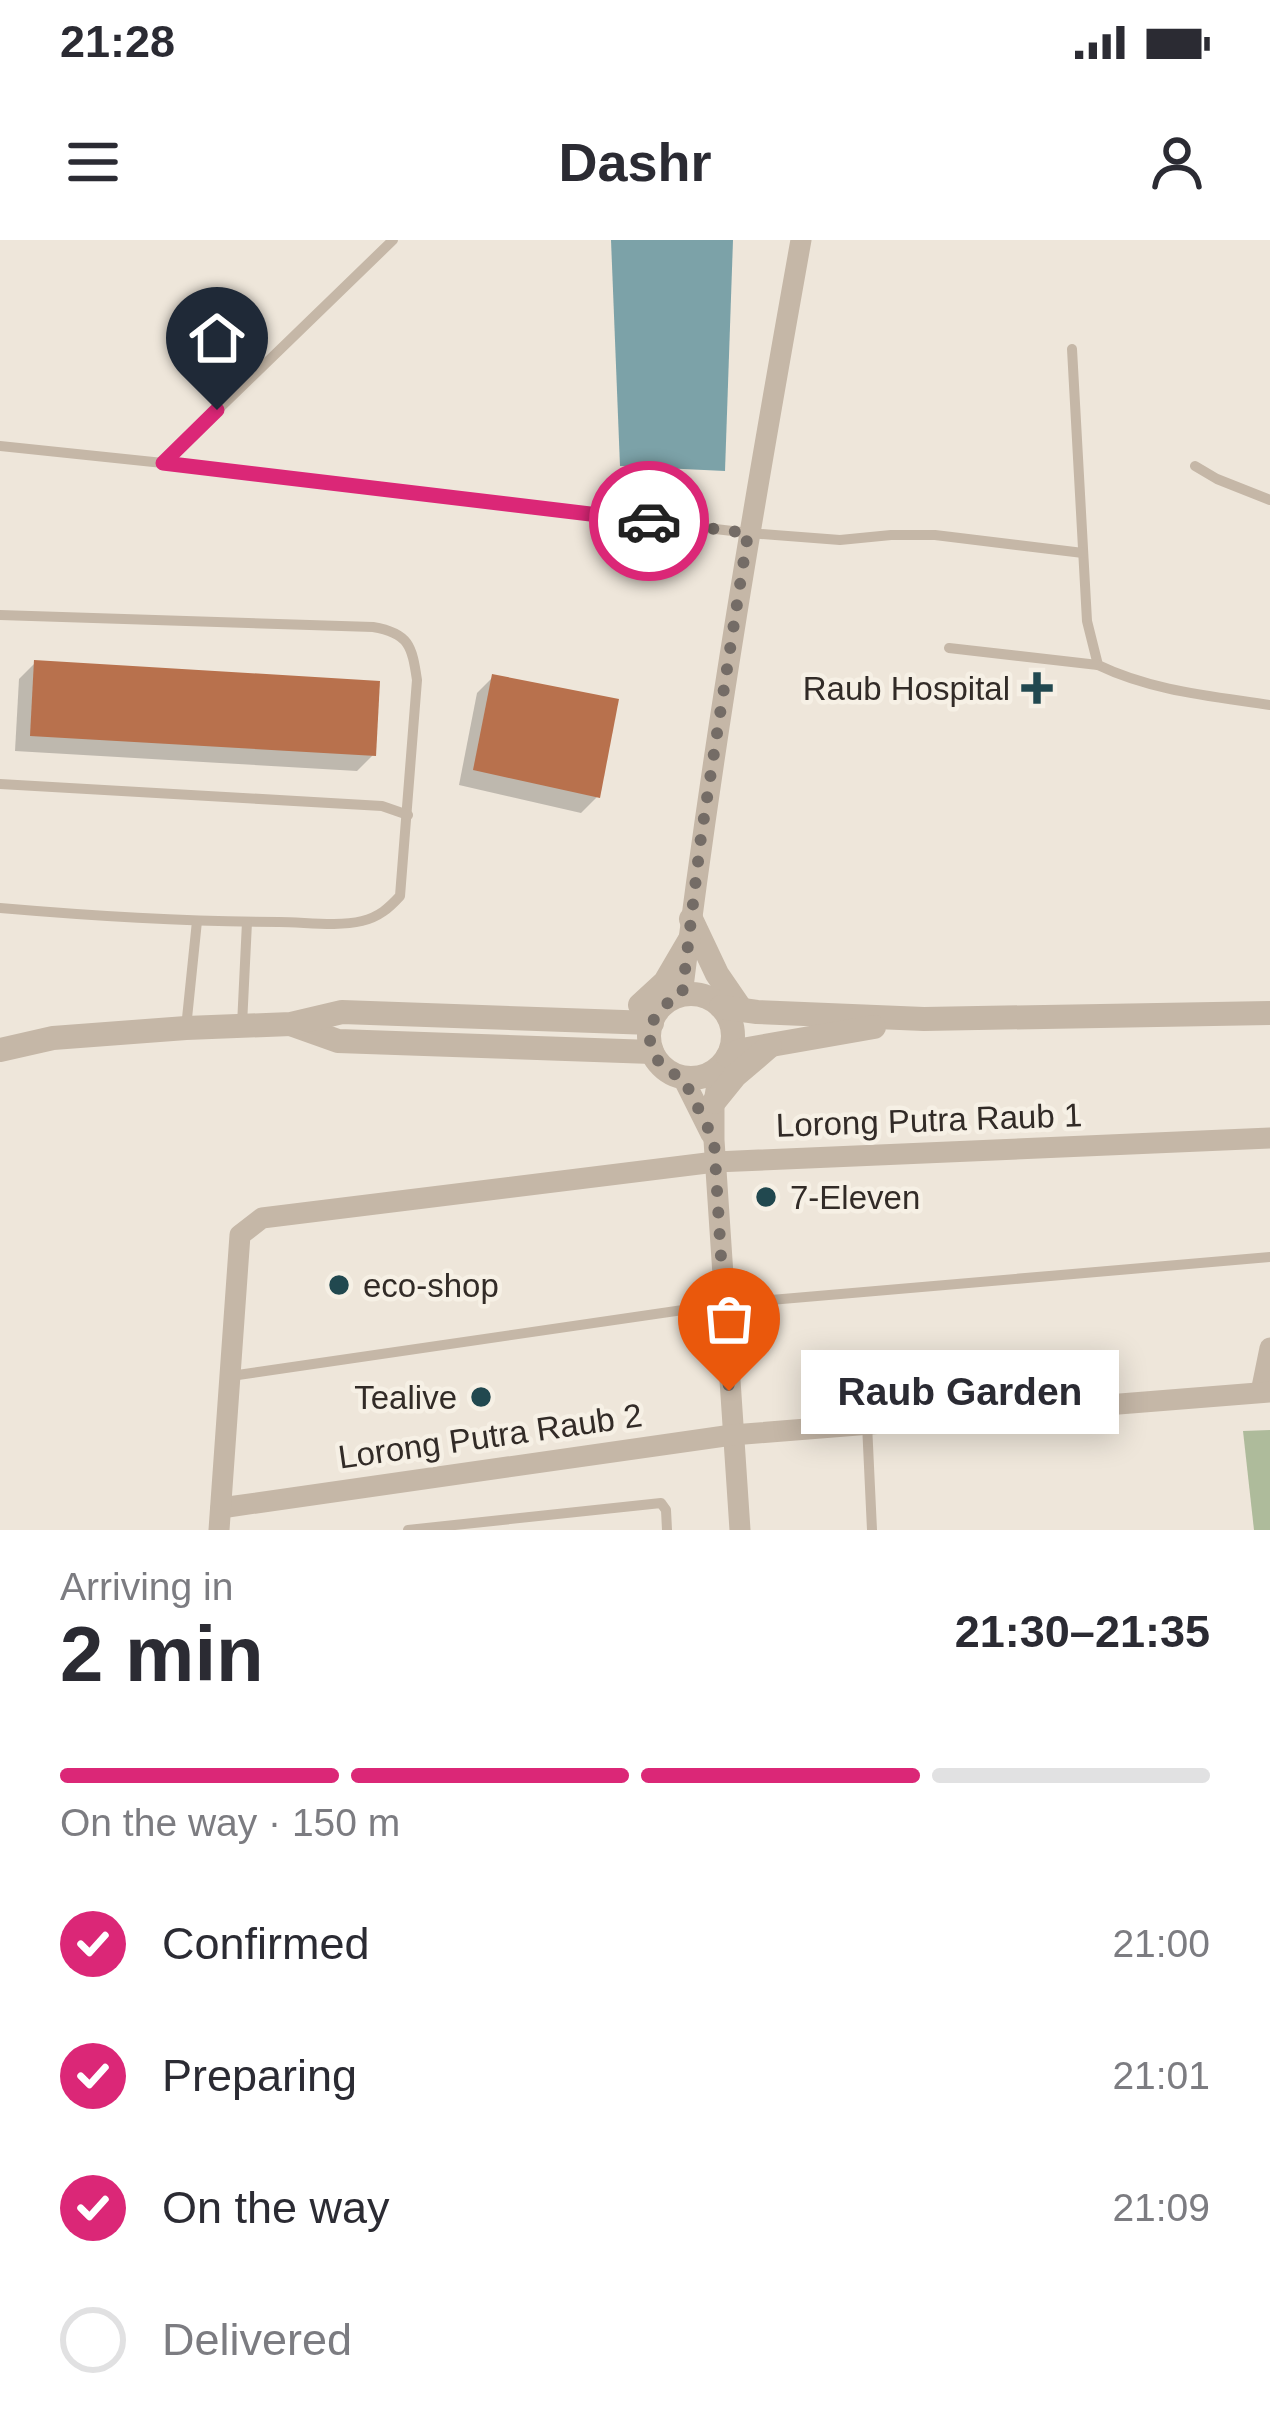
<!DOCTYPE html>
<meta charset="utf-8">
<style>
:root{--surface:#fff;--page:#f2f2f3;--text:#2b2b33;--muted:#7c7c81;--line:#e1e1e2;--accent:#db2777}
body{margin:0;font-family:Arial,sans-serif;background:var(--page);color:var(--text);height:100vh;display:flex;flex-direction:column;font-size:45px;white-space:nowrap}
*{box-sizing:border-box;margin:0}
p{font-size:39px;color:var(--muted)}
.icon{flex:none;width:66px;height:66px;fill:none;stroke:currentColor;stroke-width:2;stroke-linecap:round;stroke-linejoin:round}
.map{position:relative;height:1290px;overflow:hidden}
.drawer{display:flex;flex-direction:column;background:var(--surface);flex:1}
.drawer>*{flex:none}
.pin{position:absolute;display:grid;place-items:center;width:102px;height:102px;color:#fff;margin:-123px -51px;border-radius:50% 50% 50% 0;rotate:-45deg;box-shadow:0 0 12px #0007}
.pin .icon{rotate:45deg}
.courier{position:absolute;display:grid;place-items:center;width:120px;height:120px;margin:-60px;border:9px solid #db2777;border-radius:50%;background:#fff;color:#222;box-shadow:0 3px 15px #0007}
.bubble{position:absolute;height:84px;border-radius:0px;background:var(--surface);box-shadow:0 6px 30px #0003;font-size:39px;font-weight:600;line-height:84px;text-align:center}
.headline em{font-style:normal;font-weight:600}
.headline div{display:flex;flex-direction:column-reverse}
.headline{display:flex;align-items:center;justify-content:space-between;height:204px;padding:0 60px}
h1{font-size:78px;font-weight:600;line-height:90px}
.bar{display:grid;grid-template-columns:repeat(4,1fr);gap:18px 12px;align-content:center;height:144px;padding:0 60px}
.bar i{height:15px;border-radius:9px;background:var(--line)}
.bar .current{background:var(--accent)}
.bar p{grid-column:span 4}
ol{padding:0 60px;list-style:none}
li{display:flex;align-items:center;gap:36px;height:132px}
li p{margin-inline-start:auto}
li .icon{padding:12px;border-radius:50%;background:var(--accent);color:#fff;stroke-width:4}
li:last-child{color:var(--muted)}
li i{width:66px;height:66px;border:6px solid var(--line);border-radius:50%}
.status{display:flex;justify-content:space-between;align-items:center;height:84px;padding:0 60px;background:var(--surface);direction:ltr}
.status svg{height:33px;fill:currentColor}
header{display:flex;justify-content:space-between;align-items:center;height:156px;padding:0 60px;background:var(--surface);font-size:54px;font-weight:600}
.map>svg:first-child{display:block}
.green{fill:#aebb9b}
.water{fill:#7ca2a8}
.shadow{fill:#0003}
.building{fill:#b8714d}
.lines{fill:none;stroke-linecap:round;stroke-linejoin:round}
.service{stroke:#c5b7a7;stroke-width:10}
.minor{stroke:#c5b7a7;stroke-width:21}
.tertiary{stroke:#c5b7a7;stroke-width:24}
.done{stroke:#746c66;stroke-width:12;stroke-dasharray:0 21.6}
.route{stroke:#db2777;stroke-width:15}
.poi-dot{fill:#21484f;stroke:#f6f0e5;stroke-width:4.5}
.labels{text-anchor:middle;dominant-baseline:central;stroke-width:9;stroke-linejoin:round;paint-order:stroke}
.poi-label{font-size:33px;fill:#322b27;stroke:#f6f0e5;text-anchor:end}
.street-label{font-size:33px;fill:#322b27;stroke:#f6f0e5}
</style>
<div class="status"><b>21:28</b><svg viewBox="0 0 49 12"><path d="M0 12V9h3v3zM5 12V6h3v6zM10 12V3h3v9zM15 12V0h3v12zM26 1h20v11H26zM47 4h2v5h-2z"/></svg></div>
<header><svg class="icon" aria-label="menu" viewBox="0 0 24 24"><path d="M4 6h16M4 12h16M4 18h16"/></svg>Dashr<svg class="icon" aria-label="person" viewBox="0 0 24 24"><circle cx="12" cy="8" r="4"/><path d="M4 21q1-7 8-7t8 7"/></svg></header>
<div class="map">
<svg width="1270" height="1290" viewBox="0 0 1270 1290">
<rect width="100%" height="100%" fill="#eee6da"/>
<!-- green -->
<polygon class="green" points="1270,1190 1270,1290 1254,1290 1243,1191"/>
<!-- water -->
<polygon class="water" points="611,0 733,0 725,231 620,226"/>
<!-- shadow -->
<g class="shadow">
<polygon points="35,423 373,515 357,531 15,511 19,439"/>
<polygon points="493,437 597,557 581,573 459,545 477,453"/>
</g>
<!-- building -->
<g class="building">
<polygon points="34,420 380,441 376,516 30,496"/>
<polygon points="492,434 619,459 600,558 473,530"/>
</g>
<g class="lines">
<!-- service -->
<g class="service">
<path d="M1072,109l15,272 11,44c54,26 113,31 172,40"/>
<polyline points="0,206 163,223 749,293 840,300 891,295 935,295 1083,313"/>
<polyline points="163,223 393,0"/>
<polyline points="1195,226 1217,239 1270,260"/>
<path d="M0,375l373,12c36,6 39,19 44,53l-17,216c-11,12 -21,21 -38,25 -25,6 -57,1 -83,1 -94,0 -186,-6 -279,-14"/>
<polyline points="949,408 1098,425"/>
<polyline points="0,544 382,566 408,575"/>
<polyline points="242,785 247,682"/>
<polyline points="186,788 197,681"/>
<polyline points="231,1136 724,1064 1270,1017"/>
<polyline points="867,1184 872,1290"/>
<polyline points="408,1290 661,1263 666,1270 667,1290"/>
</g>
<!-- minor -->
<g class="minor">
<path d="M682,755c31,-253 74,-504 119,-755"/>
<polyline points="720,827 714,862 714,900 740,1290"/>
<polyline points="683,838 711,894"/>
<polyline points="1261,1152 1270,1108"/>
<polyline points="221,1268 732,1195 1270,1152"/>
<polyline points="219,1290 240,995 262,978 715,922 1270,898"/>
</g>
<!-- tertiary -->
<g class="tertiary">
<polyline points="691,679 717,734 741,769"/>
<circle cx="691" cy="796" r="42"/>
<polyline points="640,765 665,742 689,701"/>
<polyline points="721,767 757,772 924,779 1270,773"/>
<polyline points="293,785 338,801 652,812"/>
<polyline points="0,810 53,798 186,788 291,784 342,772 652,783"/>
<polyline points="728,816 742,810 874,787"/>
<polyline points="714,862 735,836 770,806"/>
</g>
</g>
<g class="lines">
<!-- done -->
<path class="done" d="M649,281l99,12 -47,304 -19,158c-43,17 -43,67 1,83l31,62 15,251"/>
<!-- route -->
<polyline class="route" points="217,170 163,223 649,281"/>
</g>
<!-- markers -->
<g class="poi-dot">
<path d="M1031 430h12v12h12v12h-12v12h-12v-12h-12v-12h12z"/>
<circle cx="766" cy="957" r="12"/>
<circle cx="339" cy="1045" r="12"/>
<circle cx="481" cy="1157" r="12"/>
</g>
<g class="labels">
<!-- poi labels -->
<g class="poi-label">
<text x="1010" y="448">Raub Hospital</text>
<text x="790" y="957" text-anchor="start">7-Eleven</text>
<text x="363" y="1045" text-anchor="start">eco-shop</text>
<text x="457" y="1157">Tealive</text>
</g>
<!-- street labels -->
<g class="street-label">
<text transform="translate(929 880) rotate(-2)">Lorong Putra Raub 1</text>
<text transform="translate(490 1196) rotate(-8)">Lorong Putra Raub 2</text>
</g>
</g>
</svg>
<div class="pin" style="left:729px;top:1151px;background:#ea580c"><svg class="icon" aria-label="bag" viewBox="0 0 24 24"><path d="M5 8h14l-1 12H6zM9 8a3 3 0 0 1 6 0"/></svg></div>
<div class="pin" style="left:217px;top:170px;background:#1f2937"><svg class="icon" aria-label="home" viewBox="0 0 24 24"><path d="M3 11l9-7 9 7M6 9v11h12V9"/></svg></div>
<div class="courier" style="left:649px;top:281px"><svg class="icon" aria-label="car" viewBox="0 0 24 24"><path d="M5 17H2v-5l4-1 3-4h7l3 4 3 1v5h-3M9 17h6M6 11h13"/><circle cx="7" cy="17" r="2"/><circle cx="17" cy="17" r="2"/></svg></div>
<div class="bubble" style="left:801px;top:1110px;width:318px">Raub Garden</div>
</div>
<section class="drawer">
<div class="headline"><div><h1>2 min</h1><p>Arriving in</p></div><em>21:30–21:35</em></div>
<div class="bar"><i class="current"></i><i class="current"></i><i class="current"></i><i></i><p>On the way · 150 m</p></div>
<ol>
<li><svg class="icon" aria-label="check" viewBox="0 0 24 24"><path d="M5 12l5 5 9-10"/></svg>Confirmed<p>21:00</p></li>
<li><svg class="icon" aria-label="check" viewBox="0 0 24 24"><path d="M5 12l5 5 9-10"/></svg>Preparing<p>21:01</p></li>
<li><svg class="icon" aria-label="check" viewBox="0 0 24 24"><path d="M5 12l5 5 9-10"/></svg>On the way<p>21:09</p></li>
<li><i></i>Delivered</li>
</ol>
</section>
